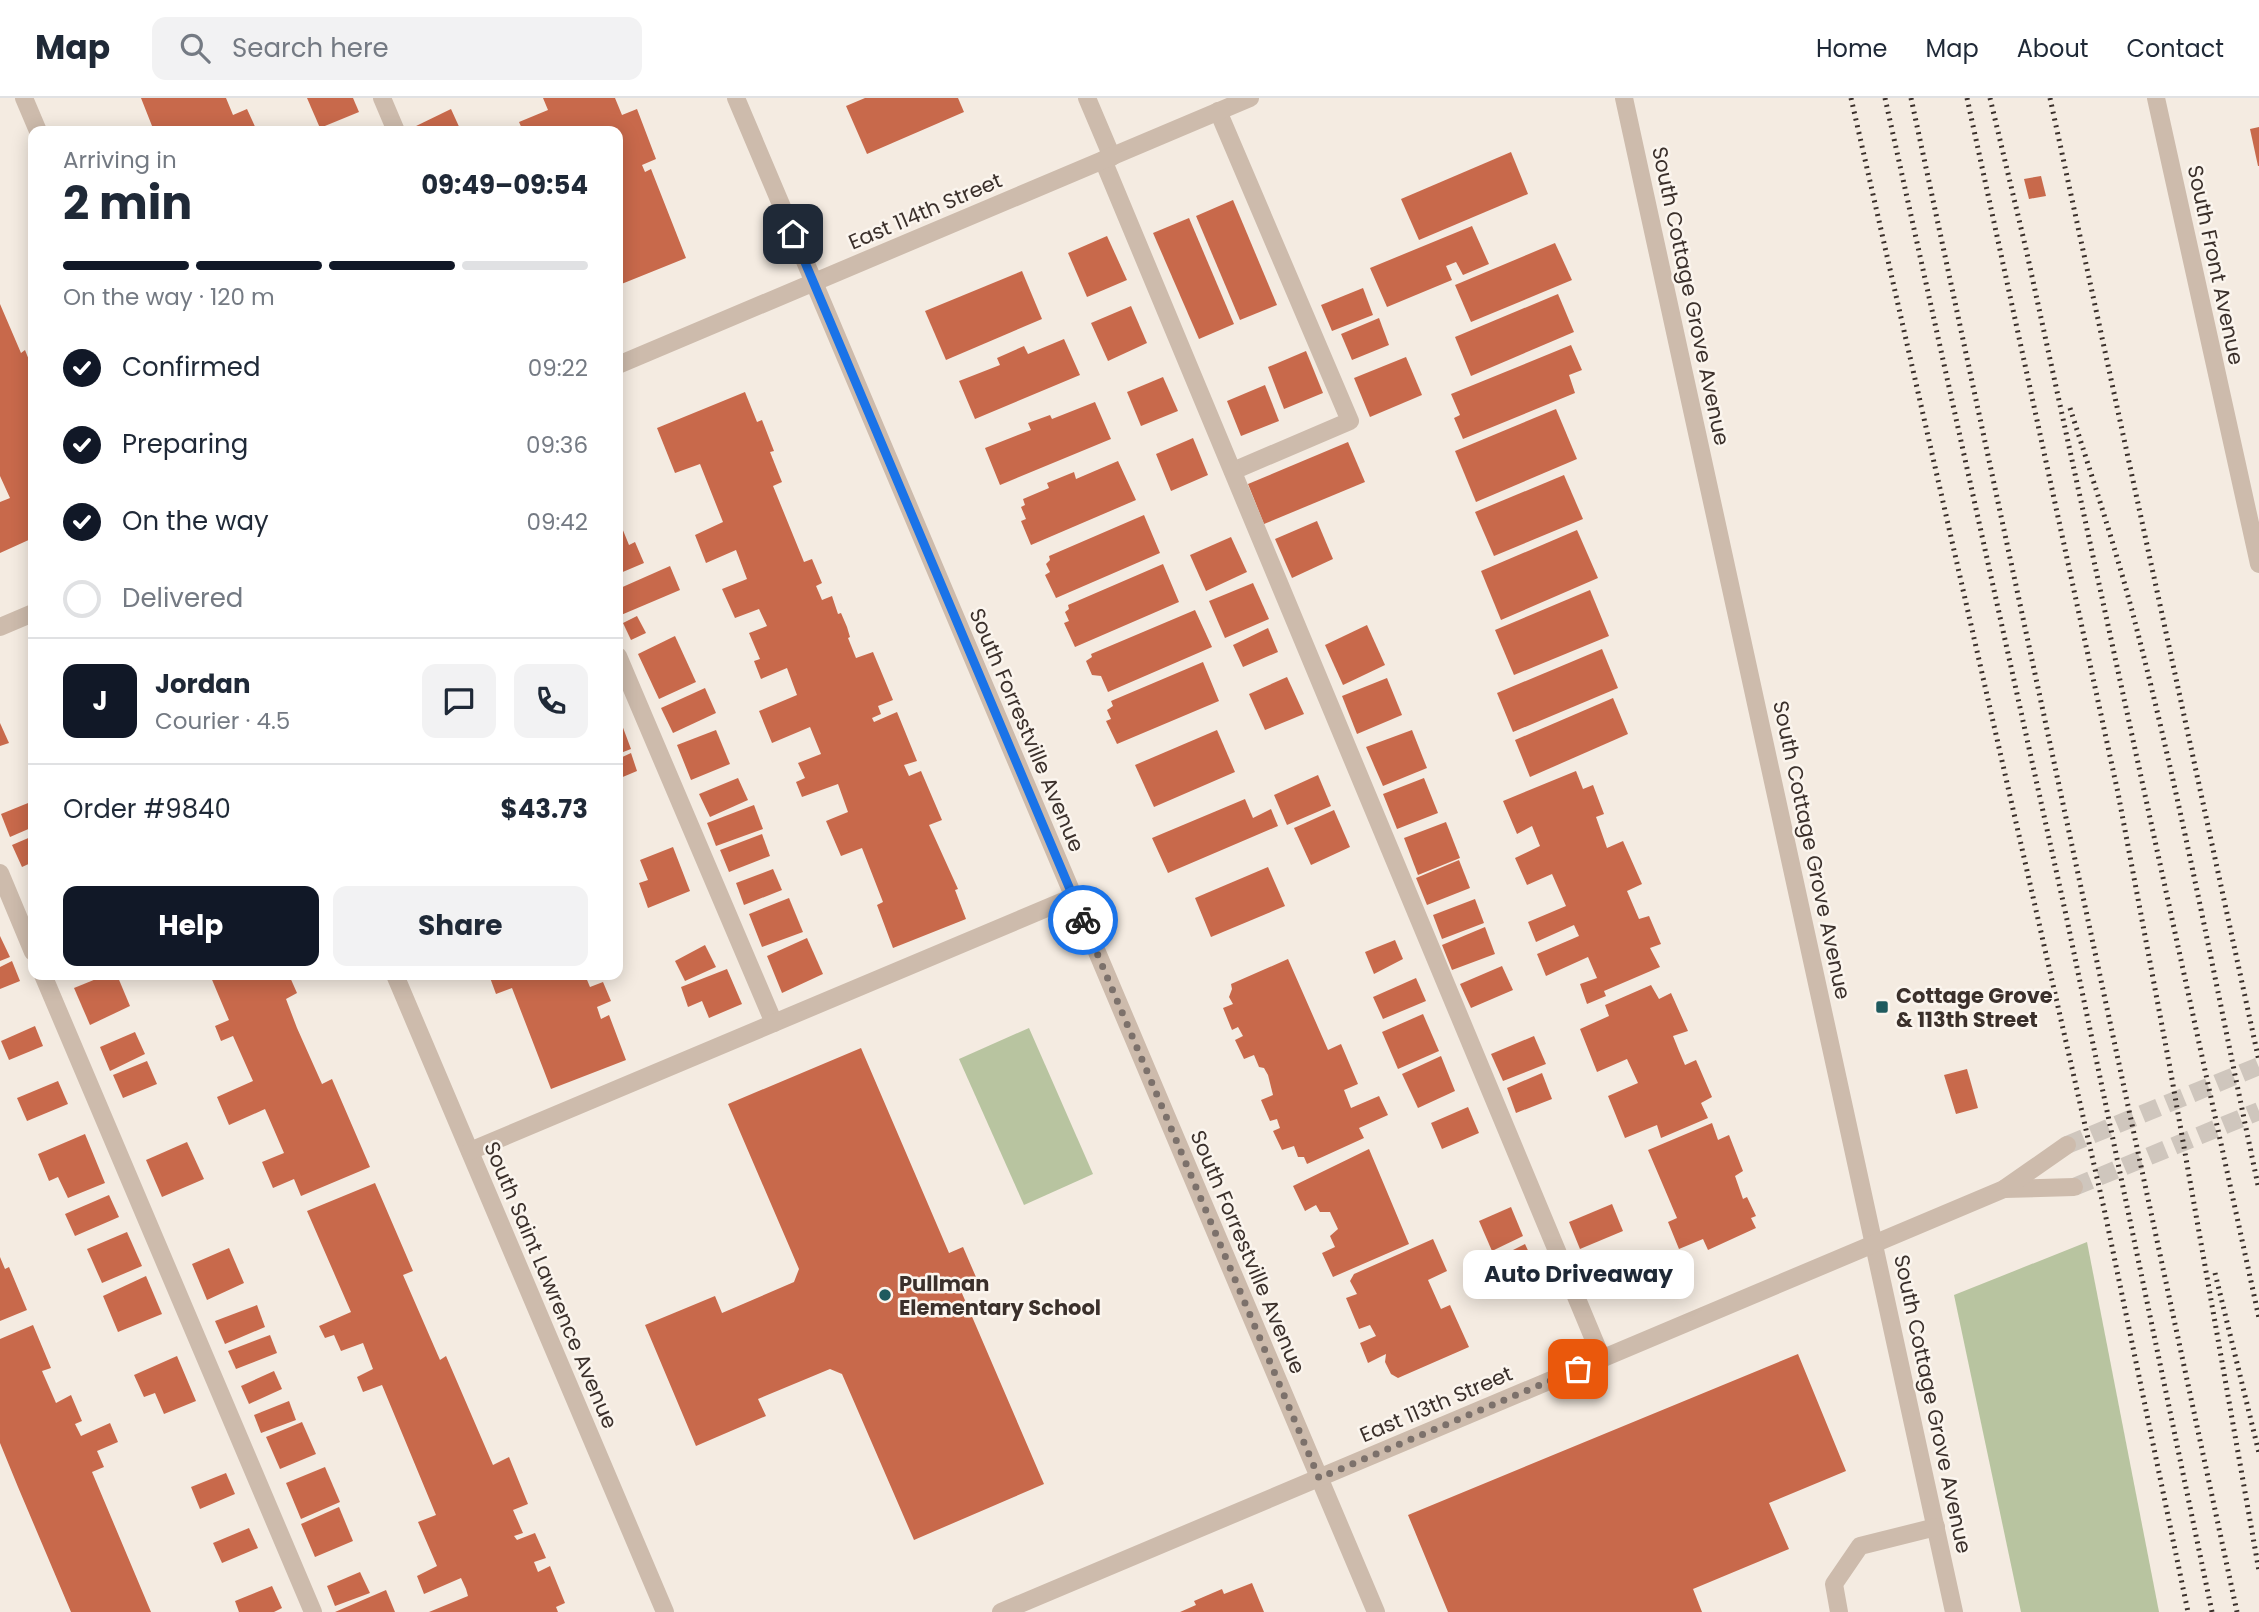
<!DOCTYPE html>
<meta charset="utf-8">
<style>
:root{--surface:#fff;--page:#f2f2f3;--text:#1f2937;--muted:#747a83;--line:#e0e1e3;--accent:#111827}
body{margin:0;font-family:Poppins,sans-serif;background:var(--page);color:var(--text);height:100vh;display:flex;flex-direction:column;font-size:26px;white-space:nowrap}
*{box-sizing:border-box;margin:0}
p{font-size:23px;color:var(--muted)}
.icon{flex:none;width:38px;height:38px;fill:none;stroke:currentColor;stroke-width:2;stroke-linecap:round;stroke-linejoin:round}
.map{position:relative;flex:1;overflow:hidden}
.details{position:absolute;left:28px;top:28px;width:595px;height:854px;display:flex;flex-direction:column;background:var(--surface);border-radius:14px;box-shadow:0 4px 18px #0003}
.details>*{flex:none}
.pin{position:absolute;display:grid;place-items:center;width:60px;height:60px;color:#fff;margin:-30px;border-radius:14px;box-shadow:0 4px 10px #0006}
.courier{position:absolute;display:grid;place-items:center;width:70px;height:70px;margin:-35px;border:5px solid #1a73e8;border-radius:50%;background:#fff;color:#222;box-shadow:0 2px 9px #0007}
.bubble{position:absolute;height:49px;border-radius:14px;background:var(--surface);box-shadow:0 4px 18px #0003;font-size:23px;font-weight:700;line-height:49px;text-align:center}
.headline em{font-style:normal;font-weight:700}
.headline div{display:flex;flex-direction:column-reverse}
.headline{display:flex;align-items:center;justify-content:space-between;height:119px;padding:0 35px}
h1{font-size:46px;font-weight:700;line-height:52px}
.bar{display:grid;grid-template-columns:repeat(4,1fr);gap:10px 7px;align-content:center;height:84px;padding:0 35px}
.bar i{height:9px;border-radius:5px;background:var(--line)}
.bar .current{background:var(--accent)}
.bar p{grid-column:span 4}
.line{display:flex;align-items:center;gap:18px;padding:0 35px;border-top:2px solid var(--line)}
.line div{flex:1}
.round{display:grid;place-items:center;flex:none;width:74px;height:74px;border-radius:14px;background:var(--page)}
ol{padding:0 35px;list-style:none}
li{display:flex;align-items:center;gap:21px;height:77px}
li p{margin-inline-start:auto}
li .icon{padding:7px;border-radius:50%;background:var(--accent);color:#fff;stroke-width:4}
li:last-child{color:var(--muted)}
li i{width:38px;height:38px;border:4px solid var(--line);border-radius:50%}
.button{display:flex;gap:14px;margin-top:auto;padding:14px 35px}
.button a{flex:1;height:80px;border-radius:14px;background:var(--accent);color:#fff;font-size:28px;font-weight:700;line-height:80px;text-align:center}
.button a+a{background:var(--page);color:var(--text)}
header{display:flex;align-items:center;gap:42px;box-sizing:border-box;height:98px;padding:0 35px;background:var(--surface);border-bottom:2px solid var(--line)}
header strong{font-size:33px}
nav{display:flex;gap:38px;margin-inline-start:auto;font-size:24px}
.search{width:490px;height:63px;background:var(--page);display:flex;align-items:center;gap:18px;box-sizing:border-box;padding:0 24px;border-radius:14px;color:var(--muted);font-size:26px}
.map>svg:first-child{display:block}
.green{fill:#b8c4a0}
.building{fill:#c8694b}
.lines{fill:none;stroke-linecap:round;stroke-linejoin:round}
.minor-tunnel{stroke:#cfc6bd;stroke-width:18;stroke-dasharray:18 9;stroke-linecap:butt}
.minor{stroke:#cdbbac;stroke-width:18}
.rail{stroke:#3b302b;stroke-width:5;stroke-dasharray:2 5;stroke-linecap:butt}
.done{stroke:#7c716b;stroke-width:7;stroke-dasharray:0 12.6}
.route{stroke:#1a73e8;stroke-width:9}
.poi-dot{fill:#1f5a5e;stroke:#fbf5ee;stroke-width:2.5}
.labels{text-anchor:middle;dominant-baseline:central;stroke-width:5;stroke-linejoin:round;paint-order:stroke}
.street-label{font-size:21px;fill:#3b302b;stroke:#fbf5ee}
.poi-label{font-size:21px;font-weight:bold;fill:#3b302b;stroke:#fbf5ee;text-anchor:start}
</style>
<header>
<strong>Map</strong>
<div class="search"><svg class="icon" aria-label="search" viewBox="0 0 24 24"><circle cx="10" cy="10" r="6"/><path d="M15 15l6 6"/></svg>Search here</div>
<nav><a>Home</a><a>Map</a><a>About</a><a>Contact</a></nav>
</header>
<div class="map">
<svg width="2259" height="1514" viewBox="0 0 2259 1514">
<rect width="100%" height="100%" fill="#f4ebe1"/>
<!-- green -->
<g class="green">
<polygon points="1029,930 1093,1076 1024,1107 959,961"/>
<polygon points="2087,1144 2159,1514 2021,1514 1954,1197"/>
</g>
<!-- building -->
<g class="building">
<polygon points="141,0 226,0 233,17 247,11 257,33 154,33"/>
<polygon points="307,0 353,0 359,14 320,30"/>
<polygon points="543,0 615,0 622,17 637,11 656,61 642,67 645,74 651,71 686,160 619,187 618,33 559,33 557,29 546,33 523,33 519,24 548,12"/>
<polygon points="865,0 958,0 964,14 867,56 846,8"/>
<polygon points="451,11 461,33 416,33 414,29"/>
<polygon points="2259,29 2259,68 2258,68 2250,31"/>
<polygon points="1511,54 1528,96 1419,142 1401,101"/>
<polygon points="2041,78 2046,98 2029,101 2024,81"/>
<polygon points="1233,102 1277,207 1240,222 1196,118"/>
<polygon points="1189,120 1234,226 1199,241 1153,135"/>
<polygon points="1472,128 1489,166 1463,177 1456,164 1446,168 1452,182 1387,209 1370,170"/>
<polygon points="1107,138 1127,182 1087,199 1068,155"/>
<polygon points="1555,145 1572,182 1471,224 1455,187"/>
<polygon points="1022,173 1042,221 946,262 925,213"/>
<polygon points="1363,190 1373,217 1332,233 1321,207"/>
<polygon points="1558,196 1574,234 1471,278 1455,239"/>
<polygon points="0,206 21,255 25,252 33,272 33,288 31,290 33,296 33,440 0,455 0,404 10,400 0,378"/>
<polygon points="1131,208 1147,245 1108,263 1091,225"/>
<polygon points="1379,220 1389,247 1352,262 1341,236"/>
<polygon points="1064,241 1080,277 975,321 959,283 1000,267 997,260 1024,248 1028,256"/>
<polygon points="1571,247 1582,272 1569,277 1575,295 1463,341 1454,320 1460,317 1451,296"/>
<polygon points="1306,253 1323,295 1284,311 1268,269"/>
<polygon points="1406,259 1422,297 1370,319 1354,280"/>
<polygon points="1163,279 1178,313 1141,328 1127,294"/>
<polygon points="1265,287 1279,323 1241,338 1227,303"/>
<polygon points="745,294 757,324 762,322 774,353 770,354 782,384 773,388 804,464 812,461 822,485 816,488 822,502 832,498 838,516 841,515 847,529 850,539 848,540 856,560 873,554 893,602 878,608 881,616 872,620 874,624 897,614 917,663 904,667 909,678 921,673 942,722 929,727 958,791 955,792 966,821 893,850 877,807 883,804 862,750 841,758 826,723 848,714 838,686 802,699 796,684 805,680 798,665 821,656 810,629 772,645 759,613 797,597 787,570 761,581 754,563 760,561 749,535 767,528 759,511 735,520 722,491 747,481 736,452 706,465 695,437 723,424 700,366 675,375 657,330"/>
<polygon points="1095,304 1111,341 1000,387 985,350 1031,332 1028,325 1050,317 1052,321"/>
<polygon points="1556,311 1577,361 1476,404 1455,353"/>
<polygon points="1193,340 1208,377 1171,393 1156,356"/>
<polygon points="1348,344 1365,384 1264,426 1248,386"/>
<polygon points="1118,363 1136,402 1031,447 1021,423 1026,421 1021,409 1025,407 1023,401 1049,390 1047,385 1074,374 1076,381"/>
<polygon points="1564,377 1583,421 1494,458 1475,414"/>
<polygon points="1144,417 1160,455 1056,500 1045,477 1050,474 1046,466 1050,462 1049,458"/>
<polygon points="618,420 629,447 635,444 644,465 618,476"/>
<polygon points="1317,423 1333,461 1292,480 1275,441"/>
<polygon points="1577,432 1598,480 1501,522 1481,473"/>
<polygon points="1231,439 1247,474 1206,493 1190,457"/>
<polygon points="1163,466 1179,504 1075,549 1064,525 1069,523 1065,514 1069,511 1068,507"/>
<polygon points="670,468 680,492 621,517 618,509 618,491"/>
<polygon points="1253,485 1269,521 1225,540 1209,503"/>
<polygon points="1590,492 1609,538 1514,577 1495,532"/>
<polygon points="1195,512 1212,549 1108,594 1101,578 1092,577 1086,563 1092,559 1091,556"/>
<polygon points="637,518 646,535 631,542 623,525"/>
<polygon points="1367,527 1385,567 1343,587 1325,547"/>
<polygon points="1268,530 1278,554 1243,569 1233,547"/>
<polygon points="675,538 696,584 659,601 638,556"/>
<polygon points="1602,551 1618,590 1513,634 1497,595"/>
<polygon points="1203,564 1219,603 1117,646 1106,623 1111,621 1107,612 1113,608 1111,603"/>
<polygon points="1287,579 1304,616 1265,632 1249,596"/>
<polygon points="1387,580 1402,617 1357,636 1342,598"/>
<polygon points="705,590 716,615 673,635 661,610"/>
<polygon points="1613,600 1628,636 1530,679 1515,642"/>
<polygon points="0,625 9,645 0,648"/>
<polygon points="622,627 631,651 618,656 618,629"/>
<polygon points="716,632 730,666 691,682 677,647"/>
<polygon points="1217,632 1235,674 1154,709 1135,667"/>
<polygon points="1412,632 1427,670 1383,688 1366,649"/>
<polygon points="631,655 637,673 618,681 618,661"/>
<polygon points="1576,673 1583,691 1593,687 1604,716 1596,719 1607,750 1623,743 1642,786 1627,793 1639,821 1649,818 1661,846 1650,850 1660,869 1604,893 1606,898 1587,906 1580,886 1597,880 1588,859 1546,878 1537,856 1579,838 1574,827 1536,844 1528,824 1566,808 1552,776 1527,787 1515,760 1540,748 1532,728 1517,736 1503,703"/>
<polygon points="1318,677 1331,708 1287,727 1274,697"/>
<polygon points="738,680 748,702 710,719 699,696"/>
<polygon points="1424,680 1438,715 1397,731 1383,696"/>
<polygon points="1245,701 1253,720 1271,711 1278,728 1168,775 1152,740"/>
<polygon points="33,703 33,729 10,739 1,716"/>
<polygon points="754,707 763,731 716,748 707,725"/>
<polygon points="1334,712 1350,749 1311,767 1294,730"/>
<polygon points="1446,724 1460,760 1418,777 1404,740"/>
<polygon points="762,736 770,758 729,774 720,752"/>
<polygon points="33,738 33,764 22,769 12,747"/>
<polygon points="673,749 690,793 648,810 639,785 648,782 640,762"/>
<polygon points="1459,762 1470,790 1427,807 1416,780"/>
<polygon points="1268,769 1285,808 1211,839 1195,800"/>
<polygon points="773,771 782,792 744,807 736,785"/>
<polygon points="789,800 803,834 762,849 749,816"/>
<polygon points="1475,801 1484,825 1442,841 1433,817"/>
<polygon points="1485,829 1495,856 1452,872 1442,847"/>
<polygon points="0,838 10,859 0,863"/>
<polygon points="807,840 823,876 782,895 767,858"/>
<polygon points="1395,842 1403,861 1374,876 1365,854"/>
<polygon points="705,847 716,869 685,883 675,863"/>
<polygon points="1288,861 1328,952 1341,946 1358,986 1344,992 1351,1010 1379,998 1388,1017 1359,1030 1364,1040 1307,1066 1304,1059 1298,1059 1294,1048 1282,1052 1273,1033 1280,1030 1277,1021 1270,1023 1261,1002 1273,997 1268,977 1264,970 1259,969 1254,957 1244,961 1235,942 1243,938 1238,929 1232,932 1223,910 1233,906 1229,899 1232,891 1231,886"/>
<polygon points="12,863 20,883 0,891 0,869"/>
<polygon points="1502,868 1513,892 1471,910 1460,886"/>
<polygon points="727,871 742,906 709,920 702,903 688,909 681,889"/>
<polygon points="106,877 117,877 130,908 90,927 74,890"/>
<polygon points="210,877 289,877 297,895 286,901 297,930 322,986 332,981 370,1069 301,1098 294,1081 273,1090 262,1064 284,1055 265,1011 229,1027 217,999 253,983 233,938 221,943 215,928 229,922"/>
<polygon points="489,877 585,877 590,889 603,884 611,903 597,909 601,921 609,917 626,962 551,991 512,890 496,896"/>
<polygon points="1416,880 1426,903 1383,921 1373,899"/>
<polygon points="1651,887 1659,901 1671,895 1688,933 1673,938 1679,953 1685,967 1696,962 1712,999 1701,1005 1708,1020 1661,1040 1657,1027 1625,1040 1608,998 1638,985 1627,961 1597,974 1580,931 1609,918 1605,907"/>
<polygon points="1423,916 1439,953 1398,971 1382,934"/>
<polygon points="35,928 43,948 9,962 1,943"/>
<polygon points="135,934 145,956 110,973 100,949"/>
<polygon points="1534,938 1546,966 1503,983 1491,956"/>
<polygon points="861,950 949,1155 963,1149 979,1186 961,1193 1044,1386 914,1442 842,1276 830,1271 758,1301 766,1318 696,1348 645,1227 715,1198 722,1215 794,1184 799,1171 728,1006"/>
<polygon points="1441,958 1455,993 1418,1010 1402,976"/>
<polygon points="147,963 157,986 123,1000 113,977"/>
<polygon points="1967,971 1978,1010 1956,1016 1944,977"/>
<polygon points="1542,975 1552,1001 1516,1015 1507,990"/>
<polygon points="58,983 68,1006 27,1023 17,1000"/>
<polygon points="1468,1009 1479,1035 1442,1051 1431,1025"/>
<polygon points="1712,1025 1718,1042 1729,1037 1743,1073 1735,1078 1743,1101 1747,1099 1756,1118 1751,1120 1756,1130 1708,1152 1703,1141 1679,1151 1668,1124 1677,1120 1648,1052"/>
<polygon points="85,1036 105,1085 68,1100 58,1079 49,1083 38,1056"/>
<polygon points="187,1044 204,1081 162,1099 146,1062"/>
<polygon points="1369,1051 1409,1146 1333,1179 1322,1155 1335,1149 1330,1138 1338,1131 1330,1114 1320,1114 1316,1107 1305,1113 1293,1088"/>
<polygon points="375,1085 413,1173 403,1177 440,1262 446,1258 493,1367 509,1359 528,1406 513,1412 523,1435 514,1438 517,1442 535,1435 546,1460 534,1464 538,1474 550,1468 565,1505 556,1509 558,1514 429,1514 468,1498 466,1491 461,1480 424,1496 417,1478 437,1468 418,1424 436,1417 382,1287 363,1294 357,1279 373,1271 363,1245 341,1253 334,1237 325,1240 319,1228 351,1214 307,1113"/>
<polygon points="109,1097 119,1119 75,1138 65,1116"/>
<polygon points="1612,1106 1623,1133 1580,1151 1569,1124"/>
<polygon points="1511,1109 1523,1138 1492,1153 1479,1123"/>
<polygon points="127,1134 142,1168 102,1185 87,1151"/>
<polygon points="1433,1141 1447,1173 1428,1182 1441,1211 1450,1207 1469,1249 1398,1280 1391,1276 1385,1264 1386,1256 1368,1265 1360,1245 1376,1238 1370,1227 1359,1231 1346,1200 1357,1196 1350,1183 1354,1176"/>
<polygon points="1525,1146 1538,1174 1507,1188 1495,1161"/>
<polygon points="229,1150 244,1185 207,1202 192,1166"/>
<polygon points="0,1159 5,1171 9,1169 27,1212 0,1223"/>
<polygon points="146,1178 162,1216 118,1234 103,1198"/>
<polygon points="257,1207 265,1229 225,1246 215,1223"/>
<polygon points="33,1227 51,1270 42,1273 56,1305 71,1297 82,1323 75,1326 81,1338 110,1325 118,1344 97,1353 104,1369 92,1374 151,1514 71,1514 18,1389 0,1345 0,1241"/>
<polygon points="270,1237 277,1255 236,1271 228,1253"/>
<polygon points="1798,1256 1846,1373 1769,1405 1789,1451 1693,1491 1702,1514 1448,1514 1408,1417"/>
<polygon points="177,1258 196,1303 164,1316 155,1295 144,1299 134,1277"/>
<polygon points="274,1273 282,1291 249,1306 241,1288"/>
<polygon points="289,1303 296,1322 261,1335 254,1317"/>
<polygon points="302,1324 316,1356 280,1371 266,1339"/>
<polygon points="325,1369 340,1404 301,1421 286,1385"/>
<polygon points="226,1375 235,1396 200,1411 191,1389"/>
<polygon points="339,1409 353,1443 315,1459 301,1426"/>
<polygon points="249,1430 258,1450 222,1465 213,1445"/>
<polygon points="360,1474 370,1495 335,1508 327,1488"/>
<polygon points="1252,1485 1264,1514 1180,1514 1196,1507 1194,1503 1222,1491 1224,1496"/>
<polygon points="272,1488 282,1510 274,1514 239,1514 235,1503"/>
<polygon points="386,1492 395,1514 335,1514"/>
</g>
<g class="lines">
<!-- minor-tunnel -->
<g class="minor-tunnel">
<polyline points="2067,1047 2259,968"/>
<polyline points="2074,1089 2259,1013"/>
</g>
<!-- minor -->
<g class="minor">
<polyline points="24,0 38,33"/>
<polyline points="382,0 396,33"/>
<polyline points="736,0 1376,1514"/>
<polyline points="1087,0 1112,59"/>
<polyline points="1624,0 1954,1514"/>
<polyline points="2156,0 2259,466"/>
<polyline points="1218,13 1350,323 1233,373"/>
<polyline points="1103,62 1602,1261"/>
<polyline points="618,267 1250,0"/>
<polyline points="0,529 33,515"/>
<polyline points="618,558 774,925"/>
<polyline points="0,775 33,854"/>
<polyline points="43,877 313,1514"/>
<polyline points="395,877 665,1514"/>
<polyline points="470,1053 1073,799"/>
<polyline points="2004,1091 2074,1089"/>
<polyline points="1001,1514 2004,1091 2067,1047"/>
<polyline points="1839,1514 1834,1486 1860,1448 1936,1429"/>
</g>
<!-- rail -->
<g class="rail">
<polyline points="1851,0 2105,1115 2188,1514"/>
<polyline points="1885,0 2066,817 2212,1514"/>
<polyline points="1911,0 2237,1514"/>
<polyline points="1967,0 2118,695 2170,970 2259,1473"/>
<polyline points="1990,0 2026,151 2259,1220"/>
<polyline points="2050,0 2259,963"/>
<path d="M2070,310c23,72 47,144 66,218 48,186 83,376 123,564"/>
<polyline points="2215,1175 2259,1355"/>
</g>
</g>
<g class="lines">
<!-- done -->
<polyline class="done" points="1083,822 1319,1380 1578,1271"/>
<!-- route -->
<polyline class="route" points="793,136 1083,822"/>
</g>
<!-- markers -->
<g class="poi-dot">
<rect x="1875" y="902" width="14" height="14" rx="3.5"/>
<circle cx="885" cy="1197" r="7"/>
</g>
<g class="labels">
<!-- street labels -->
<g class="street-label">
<text transform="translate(925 113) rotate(-23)">East 114th Street</text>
<text transform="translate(2216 167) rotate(78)">South Front Avenue</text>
<text transform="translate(1691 198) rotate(78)">South Cottage Grove Avenue</text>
<text transform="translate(1027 632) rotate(67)">South Forrestville Avenue</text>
<text transform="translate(1812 752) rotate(78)">South Cottage Grove Avenue</text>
<text transform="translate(1248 1154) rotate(67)">South Forrestville Avenue</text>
<text transform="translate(551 1187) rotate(67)">South Saint Lawrence Avenue</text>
<text transform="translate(1436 1306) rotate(-23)">East 113th Street</text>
<text transform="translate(1933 1306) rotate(78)">South Cottage Grove Avenue</text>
</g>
<!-- poi labels -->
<g class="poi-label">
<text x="1896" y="897">Cottage Grove<tspan x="1896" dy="24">&amp; 113th Street</tspan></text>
<text x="899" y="1185">Pullman<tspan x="899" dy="24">Elementary School</tspan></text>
</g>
</g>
</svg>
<div class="pin" style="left:1578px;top:1271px;background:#ea580c"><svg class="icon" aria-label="bag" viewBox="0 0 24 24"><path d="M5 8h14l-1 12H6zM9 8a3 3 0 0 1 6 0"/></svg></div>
<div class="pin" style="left:793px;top:136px;background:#1f2937"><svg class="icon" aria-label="home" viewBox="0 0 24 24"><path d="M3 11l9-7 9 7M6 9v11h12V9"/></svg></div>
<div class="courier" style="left:1083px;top:822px"><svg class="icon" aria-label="bike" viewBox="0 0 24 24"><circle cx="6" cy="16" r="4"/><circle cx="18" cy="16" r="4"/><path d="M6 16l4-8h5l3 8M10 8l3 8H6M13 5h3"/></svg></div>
<div class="bubble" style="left:1463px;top:1152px;width:231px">Auto Driveaway</div>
<section class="details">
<div class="headline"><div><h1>2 min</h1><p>Arriving in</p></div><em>09:49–09:54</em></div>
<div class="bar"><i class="current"></i><i class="current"></i><i class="current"></i><i></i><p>On the way · 120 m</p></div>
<ol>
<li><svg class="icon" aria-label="check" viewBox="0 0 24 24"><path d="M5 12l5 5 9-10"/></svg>Confirmed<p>09:22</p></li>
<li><svg class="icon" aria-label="check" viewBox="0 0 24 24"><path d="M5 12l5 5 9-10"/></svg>Preparing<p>09:36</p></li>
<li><svg class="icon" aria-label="check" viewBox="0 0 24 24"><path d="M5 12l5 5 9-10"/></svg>On the way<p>09:42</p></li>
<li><i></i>Delivered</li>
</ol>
<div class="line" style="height:126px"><b class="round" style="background:var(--accent);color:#fff">J</b><div><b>Jordan</b><p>Courier · 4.5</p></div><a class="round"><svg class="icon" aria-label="chat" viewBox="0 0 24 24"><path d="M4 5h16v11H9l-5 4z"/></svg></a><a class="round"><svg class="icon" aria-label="phone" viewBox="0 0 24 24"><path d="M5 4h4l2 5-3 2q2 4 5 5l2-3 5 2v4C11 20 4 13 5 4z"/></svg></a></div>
<div class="line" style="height:91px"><div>Order #9840</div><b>$43.73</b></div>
<div class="button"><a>Help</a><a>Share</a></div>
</section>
</div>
